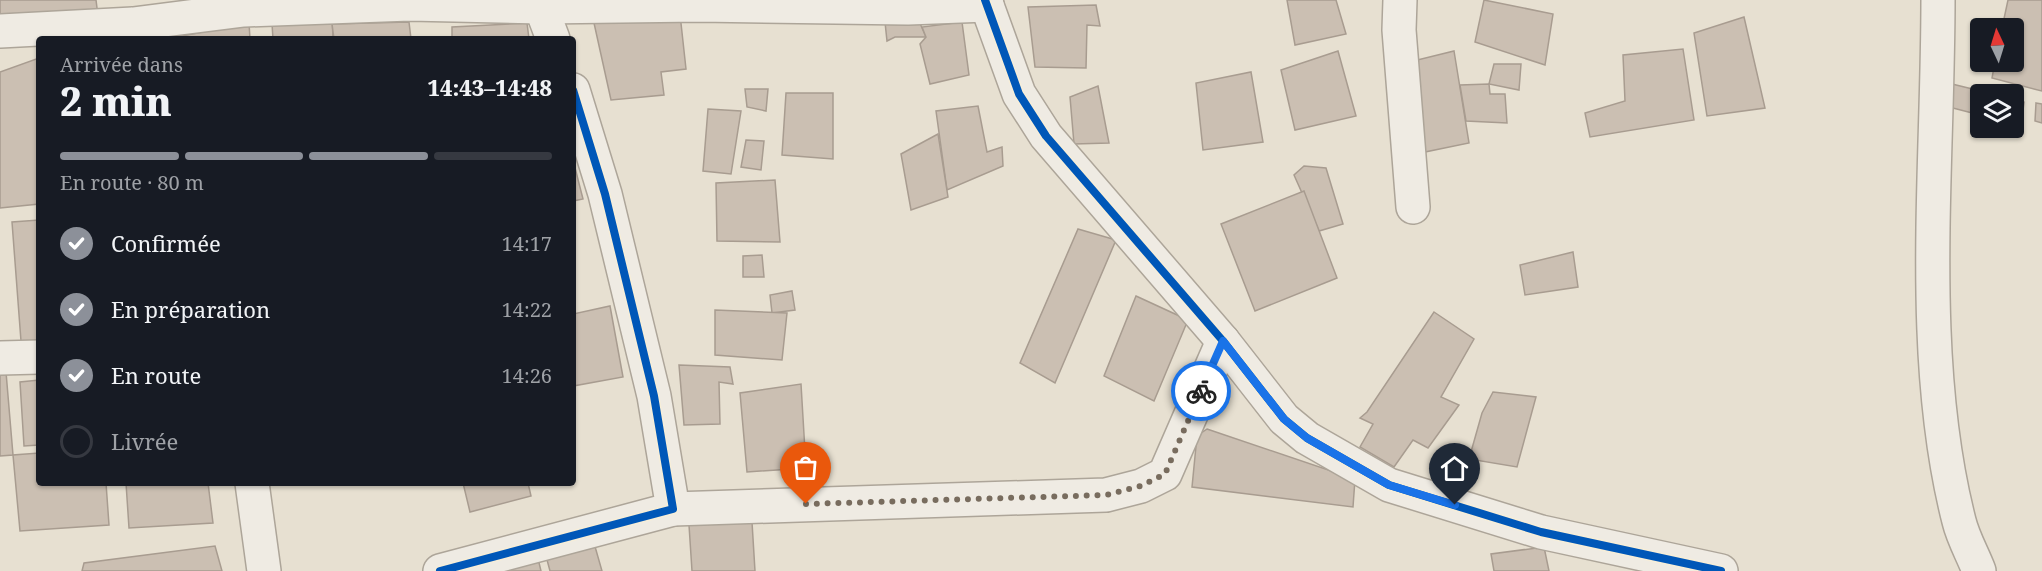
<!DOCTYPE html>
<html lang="fr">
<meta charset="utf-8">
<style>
:root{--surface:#171b24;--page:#20242c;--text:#f1f3f6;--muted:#9ea1a6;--line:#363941;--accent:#8c9099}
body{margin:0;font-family:"Noto Serif",serif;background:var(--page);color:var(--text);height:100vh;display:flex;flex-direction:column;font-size:22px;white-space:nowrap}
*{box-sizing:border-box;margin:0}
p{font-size:20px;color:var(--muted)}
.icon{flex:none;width:33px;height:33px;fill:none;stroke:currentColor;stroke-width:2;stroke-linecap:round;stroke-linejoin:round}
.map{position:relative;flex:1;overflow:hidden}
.side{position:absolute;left:36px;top:36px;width:540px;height:450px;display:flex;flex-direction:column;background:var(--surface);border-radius:6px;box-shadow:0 2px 4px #0004}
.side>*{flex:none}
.needle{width:39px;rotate:356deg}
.buttons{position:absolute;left:1970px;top:18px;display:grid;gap:12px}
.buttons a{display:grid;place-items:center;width:54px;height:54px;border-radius:6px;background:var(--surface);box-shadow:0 2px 4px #0004;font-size:30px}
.pin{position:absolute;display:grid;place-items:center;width:51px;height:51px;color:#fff;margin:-62px -26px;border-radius:50% 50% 50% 0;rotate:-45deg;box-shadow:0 0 6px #0007}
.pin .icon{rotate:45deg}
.courier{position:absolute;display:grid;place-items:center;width:60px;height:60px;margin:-30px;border:4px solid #1a73e8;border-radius:50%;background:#fff;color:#222;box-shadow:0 2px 8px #0007}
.summary em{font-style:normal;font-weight:800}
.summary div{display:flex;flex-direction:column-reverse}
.summary{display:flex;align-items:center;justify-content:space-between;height:102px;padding:0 24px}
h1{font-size:39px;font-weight:800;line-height:45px}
.bar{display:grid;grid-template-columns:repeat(4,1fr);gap:9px 6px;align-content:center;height:72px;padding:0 24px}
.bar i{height:8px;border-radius:4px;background:var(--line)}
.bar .current{background:var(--accent)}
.bar p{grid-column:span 4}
ol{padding:0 24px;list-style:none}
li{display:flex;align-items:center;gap:18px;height:66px}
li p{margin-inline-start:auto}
li .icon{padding:6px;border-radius:50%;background:var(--accent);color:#fff;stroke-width:4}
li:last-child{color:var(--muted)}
li i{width:33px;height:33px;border:3px solid var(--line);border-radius:50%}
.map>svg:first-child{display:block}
.building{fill:#cbbfb2;stroke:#a89c90;stroke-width:1.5}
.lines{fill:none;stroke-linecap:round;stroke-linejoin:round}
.minor-casing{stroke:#ada599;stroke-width:36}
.minor{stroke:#efebe3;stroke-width:33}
.cycleway-casing{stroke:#f7eed8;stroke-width:11}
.cycleway{stroke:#0057b8;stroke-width:8}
.done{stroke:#786c5e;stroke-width:6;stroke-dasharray:0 10.8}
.route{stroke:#1a73e8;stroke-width:8}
</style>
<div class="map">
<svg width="2042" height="571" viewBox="0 0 2042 571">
<rect width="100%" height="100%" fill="#e7e0d1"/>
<!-- building -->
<g class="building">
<polygon points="0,0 96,0 98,16 0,29"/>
<polygon points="1287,0 1336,0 1346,34 1295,45"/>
<polygon points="1484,0 1553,14 1545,65 1475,42"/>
<polygon points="2008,0 2042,0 2042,91 1992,78 1995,62 2013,62 2013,28 2002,28"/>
<polygon points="679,5 686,69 661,72 664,95 611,100 594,23"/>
<polygon points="1096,5 1100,26 1087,25 1086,68 1035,67 1028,7"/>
<polygon points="332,14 333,39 273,39 272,24"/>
<polygon points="1744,17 1765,108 1707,116 1694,33"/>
<polygon points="919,21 926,37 895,37 887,41 885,22"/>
<polygon points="409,22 411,39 334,39 332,24"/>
<polygon points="962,22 969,75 930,84 920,44 926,37 922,27"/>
<polygon points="249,23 250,39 182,39 182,36"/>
<polygon points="527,23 529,39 452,39 452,27"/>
<polygon points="1683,49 1694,120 1590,137 1585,113 1625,101 1623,55"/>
<polygon points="1338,51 1356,116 1295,130 1281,70"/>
<polygon points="1454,51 1469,143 1420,153 1409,62"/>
<polygon points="39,58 39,204 0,208 0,72"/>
<polygon points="1494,64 1521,64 1519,90 1489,84"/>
<polygon points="1251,72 1263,142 1203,150 1196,83"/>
<polygon points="1489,84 1490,94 1505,94 1507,123 1466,121 1460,85"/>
<polygon points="1952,84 1993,94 1980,94 1980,115 1945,106"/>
<polygon points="1098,86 1109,143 1074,144 1070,97"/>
<polygon points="745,89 768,89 766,111 747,107"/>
<polygon points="786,93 833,93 833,159 782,155"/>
<polygon points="2013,100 2024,102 2021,126 2013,124"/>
<polygon points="2036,103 2042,104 2042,123 2035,121"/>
<polygon points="978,106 987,152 1002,147 1003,166 947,190 936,111"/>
<polygon points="708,109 741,111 731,174 703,171"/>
<polygon points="938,134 948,197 911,210 901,154"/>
<polygon points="746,140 764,141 761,170 741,167"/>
<polygon points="573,160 583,199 573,201"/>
<polygon points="1304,166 1326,168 1343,224 1319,231 1294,175"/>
<polygon points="775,180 780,242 717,241 716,183"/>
<polygon points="1304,191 1337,278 1255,311 1221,224"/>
<polygon points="39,220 39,341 21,341 12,222"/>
<polygon points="1078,229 1116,240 1055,383 1020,363"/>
<polygon points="1573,252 1578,287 1525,295 1520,265"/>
<polygon points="762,255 764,277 743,277 743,256"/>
<polygon points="792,291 795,310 772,313 770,295"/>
<polygon points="1136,296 1188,320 1154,401 1104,376"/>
<polygon points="610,306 623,377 573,386 573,314"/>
<polygon points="715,310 787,313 782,360 715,355"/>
<polygon points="1434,312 1474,339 1441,397 1459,405 1428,448 1413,440 1394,467 1360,447 1373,424 1360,418 1367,412"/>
<polygon points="679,365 730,367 733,384 719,382 720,424 684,425"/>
<polygon points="6,372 13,455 0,456 0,373"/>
<polygon points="39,380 39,445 24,446 20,382"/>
<polygon points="801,384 806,468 747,472 740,393"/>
<polygon points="1493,392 1536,397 1517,467 1469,459 1482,413"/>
<polygon points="1207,429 1355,479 1353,507 1192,487 1197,436"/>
<polygon points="39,453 39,483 106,483 109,525 20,531 13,455"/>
<polygon points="126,483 208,483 213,523 129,528"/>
<polygon points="463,483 528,483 531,496 470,512"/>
<polygon points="752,522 755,571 692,571 689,525"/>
<polygon points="594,543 602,571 550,571 546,556"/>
<polygon points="215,546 222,571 82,571 84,563"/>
<polygon points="1544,547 1549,571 1494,571 1491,554"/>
<polygon points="536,550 541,571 495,571"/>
</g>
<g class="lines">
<defs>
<g id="minor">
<polyline points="985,0 1019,94 1046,136 1223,341 1284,419 1307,438 1389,485 1541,532 1721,571"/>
<polyline points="1400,0 1399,30 1413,207"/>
<path d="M1938,0c0,169 -21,357 21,521 4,17 14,34 20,50"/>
<polyline points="0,31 133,24 244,10 410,4 541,7 541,0"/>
<polyline points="553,39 541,7 699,5 908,8 987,5"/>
<polyline points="0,358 39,357"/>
<polyline points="252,483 264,571"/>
<polyline points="673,509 1106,495 1141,486 1165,474 1223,341"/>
<polyline points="440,571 673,509 654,396 605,194 573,90"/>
</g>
</defs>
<!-- minor casing -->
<use href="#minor" class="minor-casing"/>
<!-- minor -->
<use href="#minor" class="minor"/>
<defs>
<g id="cycleway">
<polyline points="985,0 1019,94 1046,136 1223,341 1284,419 1307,438 1389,485 1541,532 1721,571"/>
<polyline points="440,571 673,509 654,396 605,194 573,90"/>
</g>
</defs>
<!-- cycleway casing -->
<use href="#cycleway" class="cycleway-casing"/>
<!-- cycleway -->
<use href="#cycleway" class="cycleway"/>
</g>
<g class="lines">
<!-- done -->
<polyline class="done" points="806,504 1106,495 1141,486 1165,474 1201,391"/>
<!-- route -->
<polyline class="route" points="1201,391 1223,341 1284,419 1307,438 1389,485 1455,505"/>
</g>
</svg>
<div class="buttons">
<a><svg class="needle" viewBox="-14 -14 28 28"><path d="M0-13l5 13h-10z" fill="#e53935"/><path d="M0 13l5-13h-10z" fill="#9ea1a6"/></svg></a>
<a><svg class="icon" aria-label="layers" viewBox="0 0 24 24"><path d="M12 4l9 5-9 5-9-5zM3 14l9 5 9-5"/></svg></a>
</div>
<div class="pin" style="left:806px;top:504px;background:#ea580c"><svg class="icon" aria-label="bag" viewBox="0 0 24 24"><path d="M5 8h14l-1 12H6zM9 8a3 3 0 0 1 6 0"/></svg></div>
<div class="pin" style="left:1455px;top:505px;background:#1f2937"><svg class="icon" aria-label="home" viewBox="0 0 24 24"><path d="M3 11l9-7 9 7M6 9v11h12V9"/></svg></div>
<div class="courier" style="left:1201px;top:391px"><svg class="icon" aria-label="bike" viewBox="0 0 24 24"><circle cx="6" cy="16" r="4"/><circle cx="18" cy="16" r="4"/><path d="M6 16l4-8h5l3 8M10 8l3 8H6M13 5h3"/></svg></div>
<section class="side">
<div class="summary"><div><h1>2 min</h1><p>Arrivée dans</p></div><em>14:43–14:48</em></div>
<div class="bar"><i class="current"></i><i class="current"></i><i class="current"></i><i></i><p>En route · 80 m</p></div>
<ol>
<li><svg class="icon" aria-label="check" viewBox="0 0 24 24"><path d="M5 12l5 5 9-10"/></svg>Confirmée<p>14:17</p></li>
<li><svg class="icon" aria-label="check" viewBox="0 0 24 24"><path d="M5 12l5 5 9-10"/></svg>En préparation<p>14:22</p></li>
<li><svg class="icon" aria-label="check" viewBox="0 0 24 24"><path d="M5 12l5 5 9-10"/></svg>En route<p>14:26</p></li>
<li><i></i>Livrée</li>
</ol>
</section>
</div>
